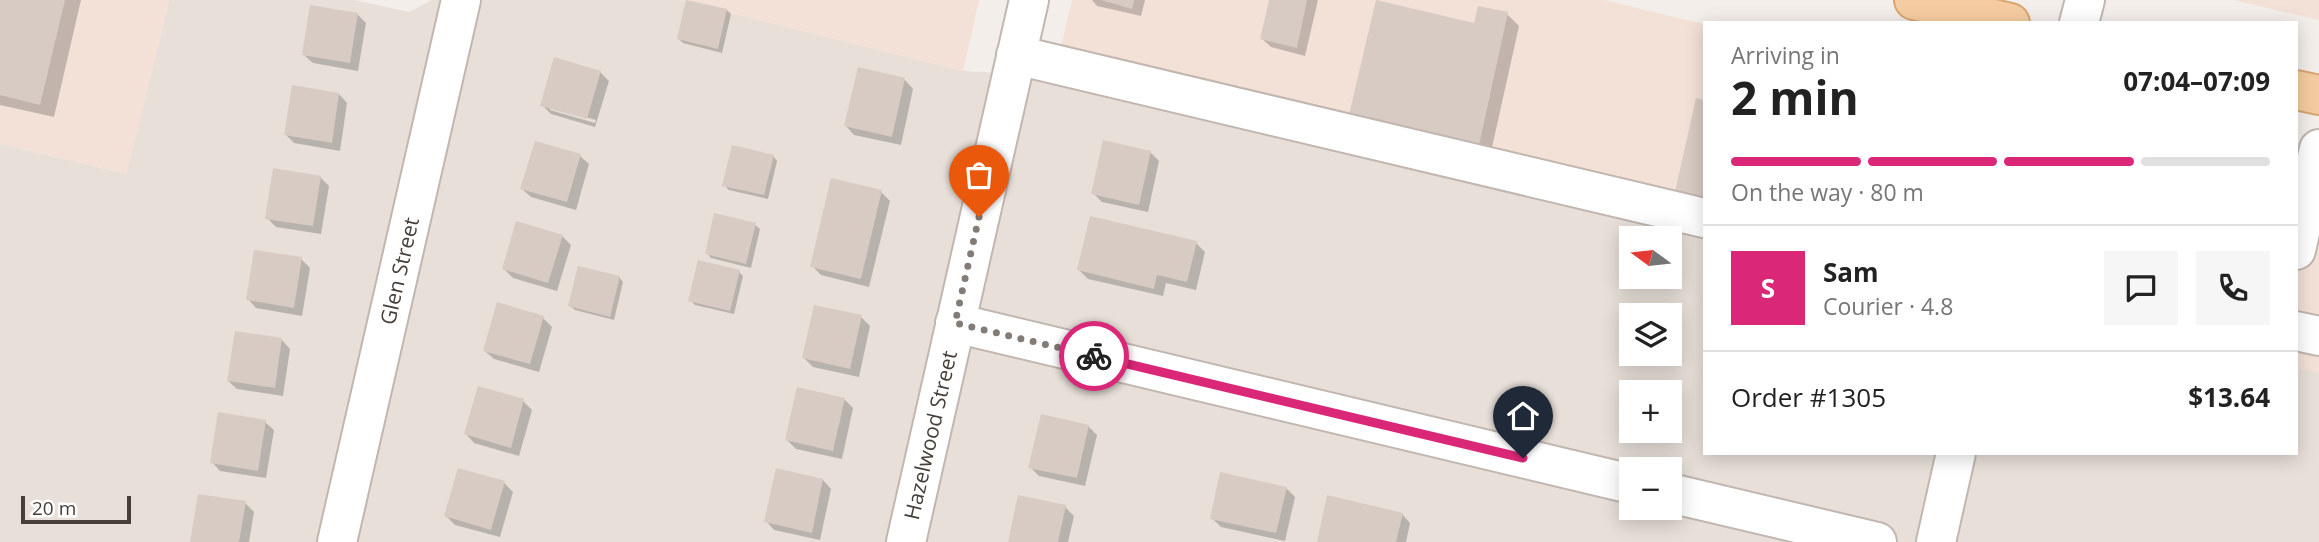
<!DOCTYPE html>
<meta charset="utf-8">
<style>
:root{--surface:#fff;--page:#f6f6f6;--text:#222;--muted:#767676;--line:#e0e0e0;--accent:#db2777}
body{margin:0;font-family:"Open Sans",sans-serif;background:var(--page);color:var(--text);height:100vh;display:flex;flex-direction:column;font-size:26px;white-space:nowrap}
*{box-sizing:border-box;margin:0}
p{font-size:23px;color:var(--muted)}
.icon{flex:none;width:38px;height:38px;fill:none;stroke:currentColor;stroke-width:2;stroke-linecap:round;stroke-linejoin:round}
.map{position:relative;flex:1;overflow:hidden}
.panel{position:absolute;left:1703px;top:21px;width:595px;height:434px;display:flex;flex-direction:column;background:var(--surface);border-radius:0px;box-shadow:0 4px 18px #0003}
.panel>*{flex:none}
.needle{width:46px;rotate:285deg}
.fabs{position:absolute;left:1619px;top:226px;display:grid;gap:14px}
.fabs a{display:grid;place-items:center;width:63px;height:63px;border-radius:0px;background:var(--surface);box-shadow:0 4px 18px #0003;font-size:35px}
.scale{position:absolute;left:21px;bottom:18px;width:110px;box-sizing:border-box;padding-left:7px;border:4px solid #463e38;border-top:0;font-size:19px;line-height:24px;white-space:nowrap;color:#463e38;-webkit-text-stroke:5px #fff;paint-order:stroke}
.pin{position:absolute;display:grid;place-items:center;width:60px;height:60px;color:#fff;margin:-72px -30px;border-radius:50% 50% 50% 0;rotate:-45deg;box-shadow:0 0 7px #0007}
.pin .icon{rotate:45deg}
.courier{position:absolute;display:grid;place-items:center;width:70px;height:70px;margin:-35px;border:5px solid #db2777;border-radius:50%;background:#fff;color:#222;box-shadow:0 2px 9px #0007}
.head em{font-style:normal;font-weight:700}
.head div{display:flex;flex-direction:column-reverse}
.head{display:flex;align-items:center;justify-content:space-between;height:119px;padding:0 28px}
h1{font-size:46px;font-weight:700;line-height:52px}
.bar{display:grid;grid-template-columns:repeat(4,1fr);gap:10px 7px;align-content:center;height:84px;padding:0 28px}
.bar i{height:9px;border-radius:5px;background:var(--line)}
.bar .selected{background:var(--accent)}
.bar p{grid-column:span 4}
.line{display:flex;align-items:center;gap:18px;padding:0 28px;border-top:2px solid var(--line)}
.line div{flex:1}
.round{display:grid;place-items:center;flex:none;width:74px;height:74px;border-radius:0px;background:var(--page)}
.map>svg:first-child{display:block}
.residential{fill:#e7dfd8;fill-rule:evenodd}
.commercial{fill:#f3e1d7}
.shadow{fill:#0003;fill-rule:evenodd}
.building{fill:#d7cbc3}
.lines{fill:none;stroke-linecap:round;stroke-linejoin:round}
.minor-casing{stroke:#c1b7b0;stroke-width:42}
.major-casing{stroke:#d9a572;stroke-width:42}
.minor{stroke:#fff;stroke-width:38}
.major{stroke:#f5cca1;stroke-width:38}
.done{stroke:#837c76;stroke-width:7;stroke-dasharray:0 12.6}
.route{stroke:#db2777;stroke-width:9}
.labels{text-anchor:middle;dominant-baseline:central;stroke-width:6;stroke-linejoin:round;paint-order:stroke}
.street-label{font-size:21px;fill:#463e38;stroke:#fff}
</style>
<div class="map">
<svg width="2319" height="542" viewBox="0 0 2319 542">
<rect width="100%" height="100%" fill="#f3eeea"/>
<!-- residential -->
<path class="residential" d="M169,0h186l54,12 23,-12h247l284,71 91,5 650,153v224h592v-85l23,5v169h-2319v-398l126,30zM1631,238h39v38h-39zM1631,315h39v39h-39zM1631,392h39v38h-39zM1631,469h39v39h-39z"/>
<!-- commercial -->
<g class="commercial">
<polygon points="0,0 169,0 127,174 0,144"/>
<polygon points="679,0 979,0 963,71"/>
<polygon points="1072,0 1604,0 1704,24 1704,229 1054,76"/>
<polygon points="2233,0 2319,0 2319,20"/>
<polygon points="2296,163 2319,169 2319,373 2296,368"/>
</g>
<!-- shadow -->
<g class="shadow">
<polygon points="0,0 81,0 54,117 0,105"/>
<polygon points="1092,0 1145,0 1141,16 1097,6"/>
<polygon points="1271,0 1318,0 1305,56 1271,47 1262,39"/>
<polygon points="727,10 731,14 722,53 683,43 679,39"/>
<polygon points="357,14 366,23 358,71 313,63 304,55"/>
<polygon points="1507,14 1519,26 1489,161 1361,130 1475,26"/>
<path d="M600,72l9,9 -14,46 -44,-13 -9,-9zM550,107l46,13 -1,3 -45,-13z"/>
<polygon points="905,80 913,89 901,145 854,135 846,126"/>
<polygon points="339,94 347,103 340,151 294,143 285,134"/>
<polygon points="1698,100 1704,102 1704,218"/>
<polygon points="1150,152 1159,161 1148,212 1102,202 1093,193"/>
<polygon points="580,156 589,164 576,210 531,197 522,189"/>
<polygon points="773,156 777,161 768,199 729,190 724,185"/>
<polygon points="320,177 329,186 321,234 276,227 267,218"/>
<polygon points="881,192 890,201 869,287 821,275 812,266"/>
<polygon points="755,225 760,229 751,268 711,258 707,253"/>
<polygon points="562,236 571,245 557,291 513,278 504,269"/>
<polygon points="1196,243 1205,252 1196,290 1166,283 1163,296 1088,279 1079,270"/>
<polygon points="301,259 310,268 302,316 256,308 248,299"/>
<polygon points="739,272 743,276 734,314 695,305 690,300"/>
<polygon points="619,277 623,282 614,320 575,310 570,306"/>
<polygon points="861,317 870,326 859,377 813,367 804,358"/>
<polygon points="543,318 552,327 539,372 494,359 485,351"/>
<polygon points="282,340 290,349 283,396 237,389 228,381"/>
<polygon points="844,399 853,408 842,459 796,449 787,440"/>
<polygon points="523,401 532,410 519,456 474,443 466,434"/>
<polygon points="265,422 274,430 266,478 220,471 212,462"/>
<polygon points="1088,426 1097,435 1085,486 1039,476 1030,467"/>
<polygon points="823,480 831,489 820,540 774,530 766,521"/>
<polygon points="504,483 513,492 500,537 455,525 446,516"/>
<polygon points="1286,488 1295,497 1285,541 1221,527 1212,518"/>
<polygon points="245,503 254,512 249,542 192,542"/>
<polygon points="1065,507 1074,516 1068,542 1010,542"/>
<polygon points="1402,514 1410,523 1406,542 1318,542"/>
</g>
<!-- building -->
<g class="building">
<polygon points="0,0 65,0 40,105 0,95"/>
<polygon points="686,0 727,9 718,49 677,39"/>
<polygon points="1101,0 1134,0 1132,9"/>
<polygon points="1269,0 1307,0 1297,48 1260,39"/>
<polygon points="1376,0 1474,23 1478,6 1508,12 1478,150 1348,119"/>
<polygon points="310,5 358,13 350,63 302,55"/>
<polygon points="554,57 601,71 587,119 540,106"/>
<polygon points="858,67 905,78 892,137 844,126"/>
<polygon points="292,85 339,93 332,143 284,135"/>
<polygon points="1696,98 1704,100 1704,208 1673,201"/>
<polygon points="1103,140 1151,151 1139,205 1091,194"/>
<polygon points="535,141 581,154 567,202 520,189"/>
<polygon points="732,145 774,155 764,195 722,186"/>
<polygon points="273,168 321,176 313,226 265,219"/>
<polygon points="831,178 882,190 861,279 810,267"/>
<polygon points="714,213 756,223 746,264 705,254"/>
<polygon points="1090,216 1197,241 1187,282 1157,275 1154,289 1077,270"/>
<polygon points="516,221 563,235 548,283 502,269"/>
<polygon points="254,250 302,257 294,308 246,300"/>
<polygon points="698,260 740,270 730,311 688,301"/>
<polygon points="578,266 620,276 610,317 568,306"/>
<polygon points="497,302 544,316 530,364 483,351"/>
<polygon points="814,305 862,315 850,369 802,358"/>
<polygon points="235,331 282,338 275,388 227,381"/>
<polygon points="478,386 524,399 511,448 464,434"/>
<polygon points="797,387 845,398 833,451 785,440"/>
<polygon points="218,412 266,420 258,471 210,463"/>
<polygon points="1041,414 1089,425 1077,478 1028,468"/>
<polygon points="458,468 505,481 491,530 444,516"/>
<polygon points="776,468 823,479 812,533 764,522"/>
<polygon points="1220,472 1287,487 1276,533 1210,519"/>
<polygon points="198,494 246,501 239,542 190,542"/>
<polygon points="1018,495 1066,505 1058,542 1008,542"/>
<polygon points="1327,495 1403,513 1396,542 1317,542"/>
</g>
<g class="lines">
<defs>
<g id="minor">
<polyline points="2079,23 2085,0"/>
<polyline points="1016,55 1704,218"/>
<polyline points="2296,250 2319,149"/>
<polyline points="955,323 1631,484"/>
<polyline points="2296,331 2319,336"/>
<polyline points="1670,493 1877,542"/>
<polyline points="337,542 461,0"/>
<polyline points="906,542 1029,0"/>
<polyline points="1936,542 1956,453"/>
</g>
<g id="major">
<polyline points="1914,0 2010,23"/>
<polyline points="2296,90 2319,95"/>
</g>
</defs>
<!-- minor casing -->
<use href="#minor" class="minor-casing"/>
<!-- major casing -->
<use href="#major" class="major-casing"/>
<!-- minor -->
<use href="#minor" class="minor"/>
<!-- major -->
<use href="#major" class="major"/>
</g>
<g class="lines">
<!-- done -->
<polyline class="done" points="979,217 955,323 1094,356"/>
<!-- route -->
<polyline class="route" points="1094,356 1523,458"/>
</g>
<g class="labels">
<!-- street labels -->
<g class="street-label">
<text transform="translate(399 271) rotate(-77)">Glen Street</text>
<text transform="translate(930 435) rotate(-77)">Hazelwood Street</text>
</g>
</g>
</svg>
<div class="fabs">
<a><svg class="needle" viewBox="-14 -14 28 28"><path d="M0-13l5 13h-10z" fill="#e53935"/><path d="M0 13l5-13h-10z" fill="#767676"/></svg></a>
<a><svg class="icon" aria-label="layers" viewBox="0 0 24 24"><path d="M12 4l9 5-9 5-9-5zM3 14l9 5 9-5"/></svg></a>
<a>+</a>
<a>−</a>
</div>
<div class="scale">20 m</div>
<div class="pin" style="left:979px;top:217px;background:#ea580c"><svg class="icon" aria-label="bag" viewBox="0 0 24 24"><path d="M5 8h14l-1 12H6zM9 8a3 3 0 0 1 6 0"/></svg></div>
<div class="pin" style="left:1523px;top:458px;background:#1f2937"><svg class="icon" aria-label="home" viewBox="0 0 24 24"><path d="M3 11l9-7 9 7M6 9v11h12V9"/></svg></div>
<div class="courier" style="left:1094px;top:356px"><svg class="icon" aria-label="bike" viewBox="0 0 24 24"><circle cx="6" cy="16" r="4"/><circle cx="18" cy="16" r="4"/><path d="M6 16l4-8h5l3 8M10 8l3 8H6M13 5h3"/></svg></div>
<section class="panel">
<div class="head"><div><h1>2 min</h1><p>Arriving in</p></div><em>07:04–07:09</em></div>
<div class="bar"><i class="selected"></i><i class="selected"></i><i class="selected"></i><i></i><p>On the way · 80 m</p></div>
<div class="line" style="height:126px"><b class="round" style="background:var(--accent);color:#fff">S</b><div><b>Sam</b><p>Courier · 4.8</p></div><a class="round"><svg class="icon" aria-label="chat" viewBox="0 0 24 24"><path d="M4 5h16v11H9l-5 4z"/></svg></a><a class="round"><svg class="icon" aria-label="phone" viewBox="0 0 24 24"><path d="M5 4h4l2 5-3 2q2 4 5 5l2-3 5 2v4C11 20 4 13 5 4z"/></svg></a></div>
<div class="line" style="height:91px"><div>Order #1305</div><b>$13.64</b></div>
</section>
</div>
